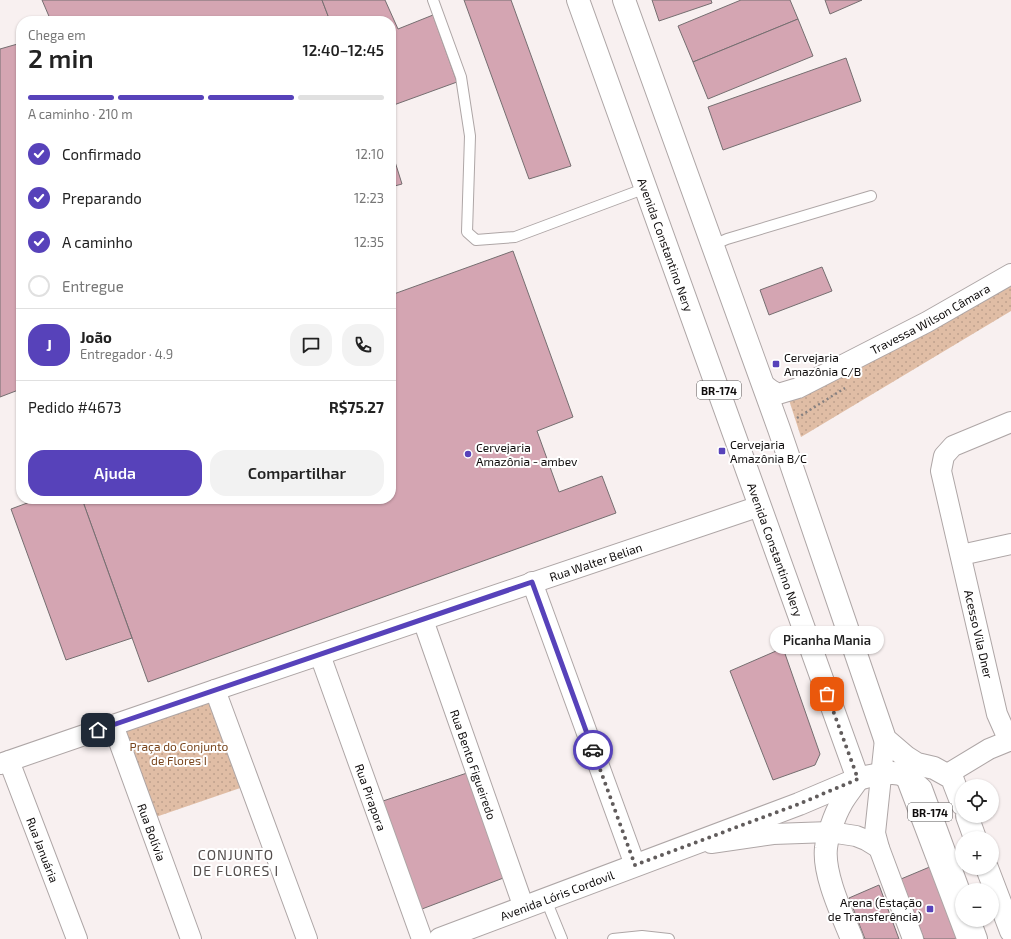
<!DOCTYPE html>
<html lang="pt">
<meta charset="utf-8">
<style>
:root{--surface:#fff;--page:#f2f2f2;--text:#222;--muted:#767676;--line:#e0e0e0;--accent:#5742ba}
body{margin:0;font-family:"Exo 2",sans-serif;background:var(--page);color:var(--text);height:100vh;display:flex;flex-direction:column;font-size:15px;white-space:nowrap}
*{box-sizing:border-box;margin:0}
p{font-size:13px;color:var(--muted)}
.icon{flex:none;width:22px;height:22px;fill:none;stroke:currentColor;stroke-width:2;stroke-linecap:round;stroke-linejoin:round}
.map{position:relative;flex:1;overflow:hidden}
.sheet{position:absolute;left:16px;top:16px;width:380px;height:488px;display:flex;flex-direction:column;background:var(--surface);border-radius:16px;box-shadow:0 1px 3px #0004}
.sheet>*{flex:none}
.tools{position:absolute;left:955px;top:779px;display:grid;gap:8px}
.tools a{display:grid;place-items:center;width:44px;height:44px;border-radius:50%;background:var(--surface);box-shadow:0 1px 3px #0004;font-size:20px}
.pin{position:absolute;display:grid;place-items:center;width:34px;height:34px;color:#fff;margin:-17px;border-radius:8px;box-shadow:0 2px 6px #0006}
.courier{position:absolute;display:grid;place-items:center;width:40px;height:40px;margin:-20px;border:3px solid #5742ba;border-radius:50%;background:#fff;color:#222;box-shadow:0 1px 5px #0007}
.bubble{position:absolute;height:28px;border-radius:14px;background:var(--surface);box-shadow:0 1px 3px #0004;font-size:13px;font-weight:600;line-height:28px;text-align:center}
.headline em{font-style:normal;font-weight:600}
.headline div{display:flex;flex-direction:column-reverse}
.headline{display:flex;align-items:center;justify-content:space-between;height:68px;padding:0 12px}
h1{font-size:26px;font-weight:600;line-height:30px}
.bar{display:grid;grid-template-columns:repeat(4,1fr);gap:6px 4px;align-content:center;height:48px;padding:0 12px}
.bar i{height:5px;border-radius:3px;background:var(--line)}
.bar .on{background:var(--accent)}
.bar p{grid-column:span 4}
.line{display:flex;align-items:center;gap:10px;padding:0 12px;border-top:1px solid var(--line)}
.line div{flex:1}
.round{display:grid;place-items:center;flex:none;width:42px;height:42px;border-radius:16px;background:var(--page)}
ol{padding:0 12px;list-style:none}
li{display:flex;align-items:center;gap:12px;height:44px}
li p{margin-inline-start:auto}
li .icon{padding:4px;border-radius:50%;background:var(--accent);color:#fff;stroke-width:4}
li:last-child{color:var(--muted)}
li i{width:22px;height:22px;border:2px solid var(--line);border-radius:50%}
.action{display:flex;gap:8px;margin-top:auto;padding:8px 12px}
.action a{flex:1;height:46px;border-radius:16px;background:var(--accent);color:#fff;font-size:16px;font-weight:600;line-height:46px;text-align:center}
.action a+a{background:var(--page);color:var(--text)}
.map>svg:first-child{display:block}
.park{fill:url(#park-dots)}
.building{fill:#d4a5b2;stroke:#756e70}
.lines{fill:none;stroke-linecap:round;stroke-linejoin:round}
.service-casing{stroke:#aea6a6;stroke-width:12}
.minor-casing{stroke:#aea6a6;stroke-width:22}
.tertiary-casing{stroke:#aea6a6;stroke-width:24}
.trunk-casing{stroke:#aea6a6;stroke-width:24}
.path{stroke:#868080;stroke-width:2.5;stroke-dasharray:2 3;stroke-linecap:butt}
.service{stroke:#fff;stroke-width:10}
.minor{stroke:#fff;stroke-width:20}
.tertiary{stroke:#fff;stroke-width:22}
.trunk{stroke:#fff;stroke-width:22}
.done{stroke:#615c5c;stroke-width:4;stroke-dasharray:0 7.2}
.route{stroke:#5742ba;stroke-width:5}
.poi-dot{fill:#5742ba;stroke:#fff;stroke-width:1.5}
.labels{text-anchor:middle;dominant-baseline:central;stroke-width:4;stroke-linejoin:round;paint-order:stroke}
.shield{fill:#fff;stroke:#575555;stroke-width:1}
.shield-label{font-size:11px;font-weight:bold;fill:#0f0c0c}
.street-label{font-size:12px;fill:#0f0c0c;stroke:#fff}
.poi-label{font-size:12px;fill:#0f0c0c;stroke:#fff;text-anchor:start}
.park-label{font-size:12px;fill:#7a471f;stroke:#fff}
.quarter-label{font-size:14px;letter-spacing:1px;fill:#534d4c;stroke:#fff}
</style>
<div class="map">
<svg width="1011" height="939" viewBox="0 0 1011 939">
<defs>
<pattern id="park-dots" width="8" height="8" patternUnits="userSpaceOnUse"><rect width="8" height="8" fill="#e0bda5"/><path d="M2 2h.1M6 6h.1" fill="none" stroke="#bfa18d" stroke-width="1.8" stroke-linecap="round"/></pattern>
</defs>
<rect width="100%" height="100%" fill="#f8f0f0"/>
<!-- park -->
<g class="park">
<polygon points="1011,280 1011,311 801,437 789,400"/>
<polygon points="208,684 249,785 147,820 109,719"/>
</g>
<!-- building -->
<g class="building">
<polygon points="42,0 322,0 330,21 51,21"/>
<polygon points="322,0 385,0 398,29 433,15 457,82 391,106 391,21 330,21"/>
<polygon points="464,0 511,0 571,166 529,179"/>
<polygon points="652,0 711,0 712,3 659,21"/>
<polygon points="741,0 790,0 798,19 693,62 678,26"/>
<polygon points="825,0 862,0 830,14"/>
<polygon points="798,19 813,56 708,99 693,62"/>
<polygon points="21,43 21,389 0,397 0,49"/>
<polygon points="846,58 861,101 723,150 708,107"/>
<polygon points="391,149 402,184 391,187"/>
<polygon points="513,251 573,417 537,431 559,492 602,476 616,513 148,682 82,499 391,499 391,295"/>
<polygon points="822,267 832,291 769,315 760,290"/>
<polygon points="38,499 82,499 132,638 66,660 11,509"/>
<polygon points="783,648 820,754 815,765 773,780 730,671"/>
<polygon points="467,773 506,877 422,909 380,802"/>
<polygon points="932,866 959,939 924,939 901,879"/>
<polygon points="879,885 899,939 865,939 849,898"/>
</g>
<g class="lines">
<defs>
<g id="service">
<polyline points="433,0 461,77 470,136 467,232 476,240 515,237 646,188"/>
<polyline points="713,245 727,239 871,196"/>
<polyline points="901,778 962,939"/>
<polyline points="546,900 562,939"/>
<polyline points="613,939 642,936 669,939"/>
</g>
<g id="minor">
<path id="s1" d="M763,384l8,6 7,4 20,-6 129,-66 84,-48"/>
<polyline points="961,555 1011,544"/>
<polyline points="532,582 635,865"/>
<path id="s2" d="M423,620l101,288"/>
<path id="s3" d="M320,655l102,284"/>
<polyline points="215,690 307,939"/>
<path id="s4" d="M113,725l78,214"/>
<polyline points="885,739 875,833 879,848 913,939"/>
<polyline points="1009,741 997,714 941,471 944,456 953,446 1011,422"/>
<path id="s5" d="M9,761l68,178"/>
<path id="s6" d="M0,764l215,-74 545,-184"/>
<polyline points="946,775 989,749 1011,740"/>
<polyline points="711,843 773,834 830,832 856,836 866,840 879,848"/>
</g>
<g id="tertiary">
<path id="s7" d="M440,939l359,-135 59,-25"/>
</g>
<g id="trunk">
<path id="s8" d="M578,0l280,779"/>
<polyline points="624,0 779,429 885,739 906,757 917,764 934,768 952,778 962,804"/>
<path d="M858,779c10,-3 32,-8 42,-5 8,2 15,10 21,15l41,111"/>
<polyline points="967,816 975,838"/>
<polyline points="987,868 1011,931"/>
<polyline points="969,920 976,939"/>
<path d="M852,939c-10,-25 -29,-65 -26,-91 1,-11 9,-34 15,-44 4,-8 12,-17 17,-25"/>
</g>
</defs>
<!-- service casing -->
<use href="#service" class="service-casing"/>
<!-- minor casing -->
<use href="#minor" class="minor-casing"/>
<!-- tertiary casing -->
<use href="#tertiary" class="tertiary-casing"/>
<!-- trunk casing -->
<use href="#trunk" class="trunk-casing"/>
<!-- path -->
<polyline class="path" points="797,418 845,388"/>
<!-- service -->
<use href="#service" class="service"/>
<!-- minor -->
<use href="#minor" class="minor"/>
<!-- tertiary -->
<use href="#tertiary" class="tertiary"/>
<!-- trunk -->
<use href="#trunk" class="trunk"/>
</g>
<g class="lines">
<!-- done -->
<polyline class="done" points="593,750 635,865 799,804 858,779 827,694"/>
<!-- route -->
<polyline class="route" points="98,730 532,582 593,750"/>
</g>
<!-- markers -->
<g class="poi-dot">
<rect x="772" y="360" width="8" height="8" rx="2"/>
<rect x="718" y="447" width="8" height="8" rx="2"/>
<circle cx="468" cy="454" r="4"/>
<rect x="926" y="905" width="8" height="8" rx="2"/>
</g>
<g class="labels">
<!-- shield labels -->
<g class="shield">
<rect x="697" y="381" width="44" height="18" rx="3"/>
<rect x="908" y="803" width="44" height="18" rx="3"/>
</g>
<g class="shield-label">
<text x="719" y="390">BR-174</text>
<text x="930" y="812">BR-174</text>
</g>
<!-- street labels -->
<g class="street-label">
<text stroke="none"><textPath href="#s8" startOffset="260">Avenida Constantino Nery</textPath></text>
<text stroke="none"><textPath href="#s1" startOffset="188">Travessa Wilson Câmara</textPath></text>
<text stroke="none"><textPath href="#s8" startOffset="584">Avenida Constantino Nery</textPath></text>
<text stroke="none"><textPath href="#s6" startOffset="629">Rua Walter Belian</textPath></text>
<text transform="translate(979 634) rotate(77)">Acesso Vila Dner</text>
<text stroke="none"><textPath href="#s2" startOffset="153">Rua Bento Figueiredo</textPath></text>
<text stroke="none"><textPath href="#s3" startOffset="151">Rua Pirapora</textPath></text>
<text stroke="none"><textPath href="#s4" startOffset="114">Rua Bolívia</textPath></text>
<text stroke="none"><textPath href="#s5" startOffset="95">Rua Januária</textPath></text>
<text stroke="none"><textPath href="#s7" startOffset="125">Avenida Lóris Cordovil</textPath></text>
</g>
<!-- poi labels -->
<g class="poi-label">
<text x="784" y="357">Cervejaria<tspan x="784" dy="14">Amazônia C/B</tspan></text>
<text x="730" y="444">Cervejaria<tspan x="730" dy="14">Amazônia B/C</tspan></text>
<text x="476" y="447">Cervejaria<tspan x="476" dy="14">Amazônia - ambev</tspan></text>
<text x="922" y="902" text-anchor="end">Arena (Estação<tspan x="922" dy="14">de Transferência)</tspan></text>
</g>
<!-- park labels -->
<g class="park-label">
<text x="179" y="746">Praça do Conjunto<tspan x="179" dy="14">de Flores I</tspan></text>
</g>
<!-- quarter labels -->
<g class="quarter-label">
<text x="236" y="854">CONJUNTO<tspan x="236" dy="16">DE FLORES I</tspan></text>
</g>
</g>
</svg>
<div class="tools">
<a><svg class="icon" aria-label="locate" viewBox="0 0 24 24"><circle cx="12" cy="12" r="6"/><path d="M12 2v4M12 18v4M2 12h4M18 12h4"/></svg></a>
<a>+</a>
<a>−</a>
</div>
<div class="pin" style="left:827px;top:694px;background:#ea580c"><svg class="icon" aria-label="bag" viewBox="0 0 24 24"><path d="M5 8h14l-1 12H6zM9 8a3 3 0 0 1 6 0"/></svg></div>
<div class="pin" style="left:98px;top:730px;background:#1f2937"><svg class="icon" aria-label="home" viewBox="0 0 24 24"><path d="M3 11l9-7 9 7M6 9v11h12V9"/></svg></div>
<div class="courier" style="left:593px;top:750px"><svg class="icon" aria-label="car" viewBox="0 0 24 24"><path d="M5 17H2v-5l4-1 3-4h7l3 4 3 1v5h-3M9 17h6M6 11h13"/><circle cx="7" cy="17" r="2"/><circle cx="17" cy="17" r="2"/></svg></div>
<div class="bubble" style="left:770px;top:626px;width:114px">Picanha Mania</div>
<section class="sheet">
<div class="headline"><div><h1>2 min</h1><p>Chega em</p></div><em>12:40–12:45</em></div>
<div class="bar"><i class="on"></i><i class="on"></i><i class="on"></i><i></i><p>A caminho · 210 m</p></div>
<ol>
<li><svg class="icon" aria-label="check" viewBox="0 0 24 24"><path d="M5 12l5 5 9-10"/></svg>Confirmado<p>12:10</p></li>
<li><svg class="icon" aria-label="check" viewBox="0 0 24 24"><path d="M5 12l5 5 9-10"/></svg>Preparando<p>12:23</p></li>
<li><svg class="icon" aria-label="check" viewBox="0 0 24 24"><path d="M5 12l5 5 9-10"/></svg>A caminho<p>12:35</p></li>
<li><i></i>Entregue</li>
</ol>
<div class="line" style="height:72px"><b class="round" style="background:var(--accent);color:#fff">J</b><div><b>João</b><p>Entregador · 4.9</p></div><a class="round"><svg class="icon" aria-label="chat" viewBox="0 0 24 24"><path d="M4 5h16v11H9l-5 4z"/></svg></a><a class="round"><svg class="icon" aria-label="phone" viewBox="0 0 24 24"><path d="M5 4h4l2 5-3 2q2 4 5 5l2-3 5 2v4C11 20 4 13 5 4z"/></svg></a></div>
<div class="line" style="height:52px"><div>Pedido #4673</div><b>R$75.27</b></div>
<div class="action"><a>Ajuda</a><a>Compartilhar</a></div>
</section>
</div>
